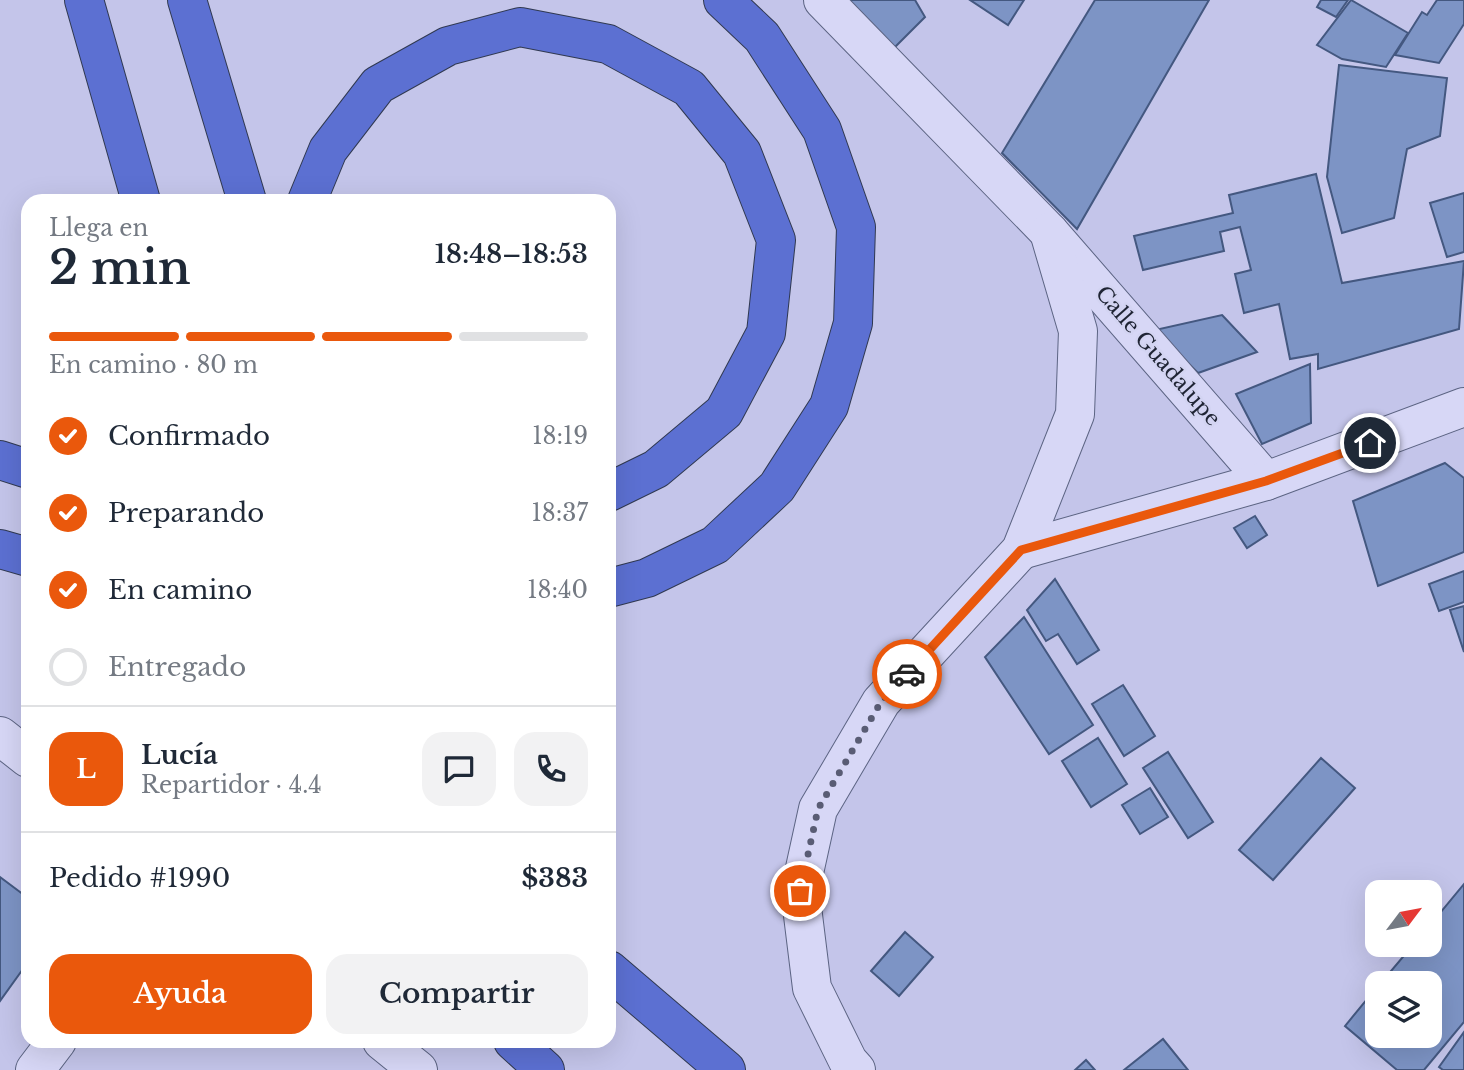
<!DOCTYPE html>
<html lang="es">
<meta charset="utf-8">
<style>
:root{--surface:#fff;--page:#f2f2f3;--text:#1f2937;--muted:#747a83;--line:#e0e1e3;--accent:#ea580c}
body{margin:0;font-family:"Libre Baskerville",serif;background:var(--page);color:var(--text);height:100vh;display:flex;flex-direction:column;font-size:26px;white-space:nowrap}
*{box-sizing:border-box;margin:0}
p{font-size:23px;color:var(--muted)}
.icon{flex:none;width:38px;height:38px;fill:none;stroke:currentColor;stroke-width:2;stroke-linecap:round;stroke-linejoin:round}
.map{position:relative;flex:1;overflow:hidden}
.side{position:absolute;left:21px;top:194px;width:595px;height:854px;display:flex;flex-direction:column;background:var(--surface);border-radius:21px;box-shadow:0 7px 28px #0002}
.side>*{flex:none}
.needle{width:46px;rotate:58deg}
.buttons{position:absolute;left:1365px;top:880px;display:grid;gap:14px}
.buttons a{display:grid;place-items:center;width:77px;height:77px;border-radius:14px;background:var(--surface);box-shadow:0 7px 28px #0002;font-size:35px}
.pin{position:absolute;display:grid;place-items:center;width:60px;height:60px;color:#fff;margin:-30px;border:4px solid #fff;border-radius:50%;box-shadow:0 2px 7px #0007}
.courier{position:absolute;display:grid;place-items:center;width:70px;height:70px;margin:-35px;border:5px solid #ea580c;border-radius:50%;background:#fff;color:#222;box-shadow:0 2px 9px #0007}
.overview em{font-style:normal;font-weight:600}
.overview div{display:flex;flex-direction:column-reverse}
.overview{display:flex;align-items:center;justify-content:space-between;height:119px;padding:0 28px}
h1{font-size:46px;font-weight:600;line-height:52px}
.bar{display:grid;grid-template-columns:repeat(4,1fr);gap:10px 7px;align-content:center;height:84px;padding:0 28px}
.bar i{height:9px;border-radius:5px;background:var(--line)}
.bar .selected{background:var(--accent)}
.bar p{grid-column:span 4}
.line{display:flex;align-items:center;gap:18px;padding:0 28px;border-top:2px solid var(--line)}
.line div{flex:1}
.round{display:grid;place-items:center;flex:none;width:74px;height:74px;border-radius:21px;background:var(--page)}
ol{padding:0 28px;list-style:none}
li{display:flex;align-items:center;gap:21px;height:77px}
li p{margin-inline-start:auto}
li .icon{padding:7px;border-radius:50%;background:var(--accent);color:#fff;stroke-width:4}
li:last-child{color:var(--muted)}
li i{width:38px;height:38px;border:4px solid var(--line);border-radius:50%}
.cta{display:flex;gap:14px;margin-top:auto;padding:14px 28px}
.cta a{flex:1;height:80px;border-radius:21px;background:var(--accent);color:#fff;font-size:28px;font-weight:600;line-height:80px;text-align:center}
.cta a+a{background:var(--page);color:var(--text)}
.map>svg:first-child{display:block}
.building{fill:#7d94c5;stroke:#445880;stroke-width:2}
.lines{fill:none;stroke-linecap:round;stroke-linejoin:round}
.minor-casing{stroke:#5c6483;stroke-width:40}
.highway-casing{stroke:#303951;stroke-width:40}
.minor{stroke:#d7d7f6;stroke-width:38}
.highway{stroke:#5c70d2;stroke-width:38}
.done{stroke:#595c74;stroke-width:7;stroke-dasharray:0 12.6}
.route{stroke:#ea580c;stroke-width:9}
.labels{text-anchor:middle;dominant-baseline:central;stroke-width:5;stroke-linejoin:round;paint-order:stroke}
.street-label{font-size:21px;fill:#1f2434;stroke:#d3d4f2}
</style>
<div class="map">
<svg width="1464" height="1070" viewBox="0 0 1464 1070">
<rect width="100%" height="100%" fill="#c4c5ea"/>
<!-- building -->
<g class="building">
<polygon points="846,0 915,0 925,17 894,48"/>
<polygon points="970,0 1024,0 1008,25"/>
<polygon points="1095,0 1209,0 1077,229 1002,153"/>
<polygon points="1321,0 1348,0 1336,17 1317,7"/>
<polygon points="1351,0 1408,33 1386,67 1342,59 1317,45"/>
<polygon points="1437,0 1464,0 1464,24 1439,63 1395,55 1422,12 1427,15"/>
<polygon points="1339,65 1447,78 1440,136 1407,149 1394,218 1342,233 1327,177"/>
<polygon points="1316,174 1342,283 1464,261 1459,329 1318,369 1318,354 1290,359 1279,304 1244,313 1235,274 1251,270 1240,227 1220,232 1224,251 1143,270 1134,236 1233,213 1229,195"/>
<polygon points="1464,193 1464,252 1447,257 1430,203"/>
<polygon points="1222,315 1257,352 1198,373 1155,330"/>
<polygon points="1310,364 1311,423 1262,444 1236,394"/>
<polygon points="1445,463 1464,478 1464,552 1378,586 1353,501"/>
<polygon points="1255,516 1267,535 1247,548 1234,528"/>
<polygon points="1464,571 1464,602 1439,611 1429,584"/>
<polygon points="1055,579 1099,650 1077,664 1058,634 1046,641 1027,610"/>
<polygon points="1464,606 1464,652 1450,610"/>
<polygon points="1024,617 1093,725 1049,754 985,657"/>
<polygon points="1123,685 1155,736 1124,756 1092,704"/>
<polygon points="1098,738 1127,784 1091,807 1062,761"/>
<polygon points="1168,752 1213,822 1188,838 1143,768"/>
<polygon points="1321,758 1355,788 1273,880 1239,850"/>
<polygon points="1150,788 1168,817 1140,834 1122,805"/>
<polygon points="0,877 28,898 28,962 0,1001"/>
<polygon points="1464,884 1464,1022 1424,1070 1397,1070 1345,1026 1377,987 1377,1036 1430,1036 1430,984 1380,984 1413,945 1430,945 1430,925"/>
<polygon points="905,932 933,957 899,996 871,971"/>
<polygon points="1464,1032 1464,1070 1443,1070 1439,1067"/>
<polygon points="1163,1039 1188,1070 1124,1070"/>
<polygon points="1086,1060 1095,1070 1075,1070"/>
</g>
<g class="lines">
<defs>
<g id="minor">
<polyline points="823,0 1049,232 1266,481"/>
<polyline points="1021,550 1266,481 1464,407"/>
<polyline points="0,736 28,758"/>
<polyline points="382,1041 418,1070"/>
<polyline points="35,1070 57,1041"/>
<polyline points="856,1070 848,1061 812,988 800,891 818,809 881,702 1021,550 1075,414 1078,331 1049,232"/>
</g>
<g id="highway">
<polyline points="84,0 141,201"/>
<polyline points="187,0 247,201"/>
<polyline points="307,201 328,150 378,85 448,46 520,27 608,44 689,88 742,153 776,240 766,333 724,412 656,469 609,492"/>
<polyline points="0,460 28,469"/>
<polyline points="0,549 28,557"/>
<polyline points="609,588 647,578 715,545 777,487 829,406 853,323 856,227 822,130 762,37 723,0"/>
<polyline points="609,970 726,1070"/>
<polyline points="513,1041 545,1070"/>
</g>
</defs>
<!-- minor casing -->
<use href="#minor" class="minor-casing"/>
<!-- highway casing -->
<use href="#highway" class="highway-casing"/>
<!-- minor -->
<use href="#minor" class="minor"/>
<!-- highway -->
<use href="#highway" class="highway"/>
</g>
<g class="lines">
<!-- done -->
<polyline class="done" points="800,891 818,809 881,702 907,674"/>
<!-- route -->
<polyline class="route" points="907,674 1021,550 1266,481 1370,443"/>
</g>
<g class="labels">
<!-- street labels -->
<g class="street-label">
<text transform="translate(1158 356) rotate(49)">Calle Guadalupe</text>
</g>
</g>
</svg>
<div class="buttons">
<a><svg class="needle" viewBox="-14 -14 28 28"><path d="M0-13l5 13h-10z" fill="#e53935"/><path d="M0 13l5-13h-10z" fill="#747a83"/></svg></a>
<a><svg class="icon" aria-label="layers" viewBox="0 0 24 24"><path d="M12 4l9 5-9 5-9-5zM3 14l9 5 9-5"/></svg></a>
</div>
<div class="pin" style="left:800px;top:891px;background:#ea580c"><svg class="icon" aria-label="bag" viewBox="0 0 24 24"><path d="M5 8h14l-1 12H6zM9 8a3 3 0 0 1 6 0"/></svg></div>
<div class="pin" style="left:1370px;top:443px;background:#1f2937"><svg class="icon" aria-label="home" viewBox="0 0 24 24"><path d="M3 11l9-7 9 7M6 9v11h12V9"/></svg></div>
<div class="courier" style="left:907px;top:674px"><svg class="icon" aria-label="car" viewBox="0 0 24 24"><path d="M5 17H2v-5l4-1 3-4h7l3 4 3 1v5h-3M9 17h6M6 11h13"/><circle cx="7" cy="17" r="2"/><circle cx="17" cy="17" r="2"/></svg></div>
<section class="side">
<div class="overview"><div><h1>2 min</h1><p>Llega en</p></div><em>18:48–18:53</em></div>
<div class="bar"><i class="selected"></i><i class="selected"></i><i class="selected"></i><i></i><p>En camino · 80 m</p></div>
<ol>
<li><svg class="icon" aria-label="check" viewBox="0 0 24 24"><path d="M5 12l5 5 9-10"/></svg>Confirmado<p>18:19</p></li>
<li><svg class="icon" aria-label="check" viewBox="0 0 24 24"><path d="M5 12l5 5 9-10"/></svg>Preparando<p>18:37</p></li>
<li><svg class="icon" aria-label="check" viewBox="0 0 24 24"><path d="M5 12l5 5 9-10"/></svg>En camino<p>18:40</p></li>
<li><i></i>Entregado</li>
</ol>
<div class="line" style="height:126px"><b class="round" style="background:var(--accent);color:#fff">L</b><div><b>Lucía</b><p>Repartidor · 4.4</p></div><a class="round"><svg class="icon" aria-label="chat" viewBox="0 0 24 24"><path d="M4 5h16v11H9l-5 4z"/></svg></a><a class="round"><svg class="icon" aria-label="phone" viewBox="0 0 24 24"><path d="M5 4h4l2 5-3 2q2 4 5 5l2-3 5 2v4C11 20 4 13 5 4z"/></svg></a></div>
<div class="line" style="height:91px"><div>Pedido #1990</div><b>$383</b></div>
<div class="cta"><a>Ayuda</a><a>Compartir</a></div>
</section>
</div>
